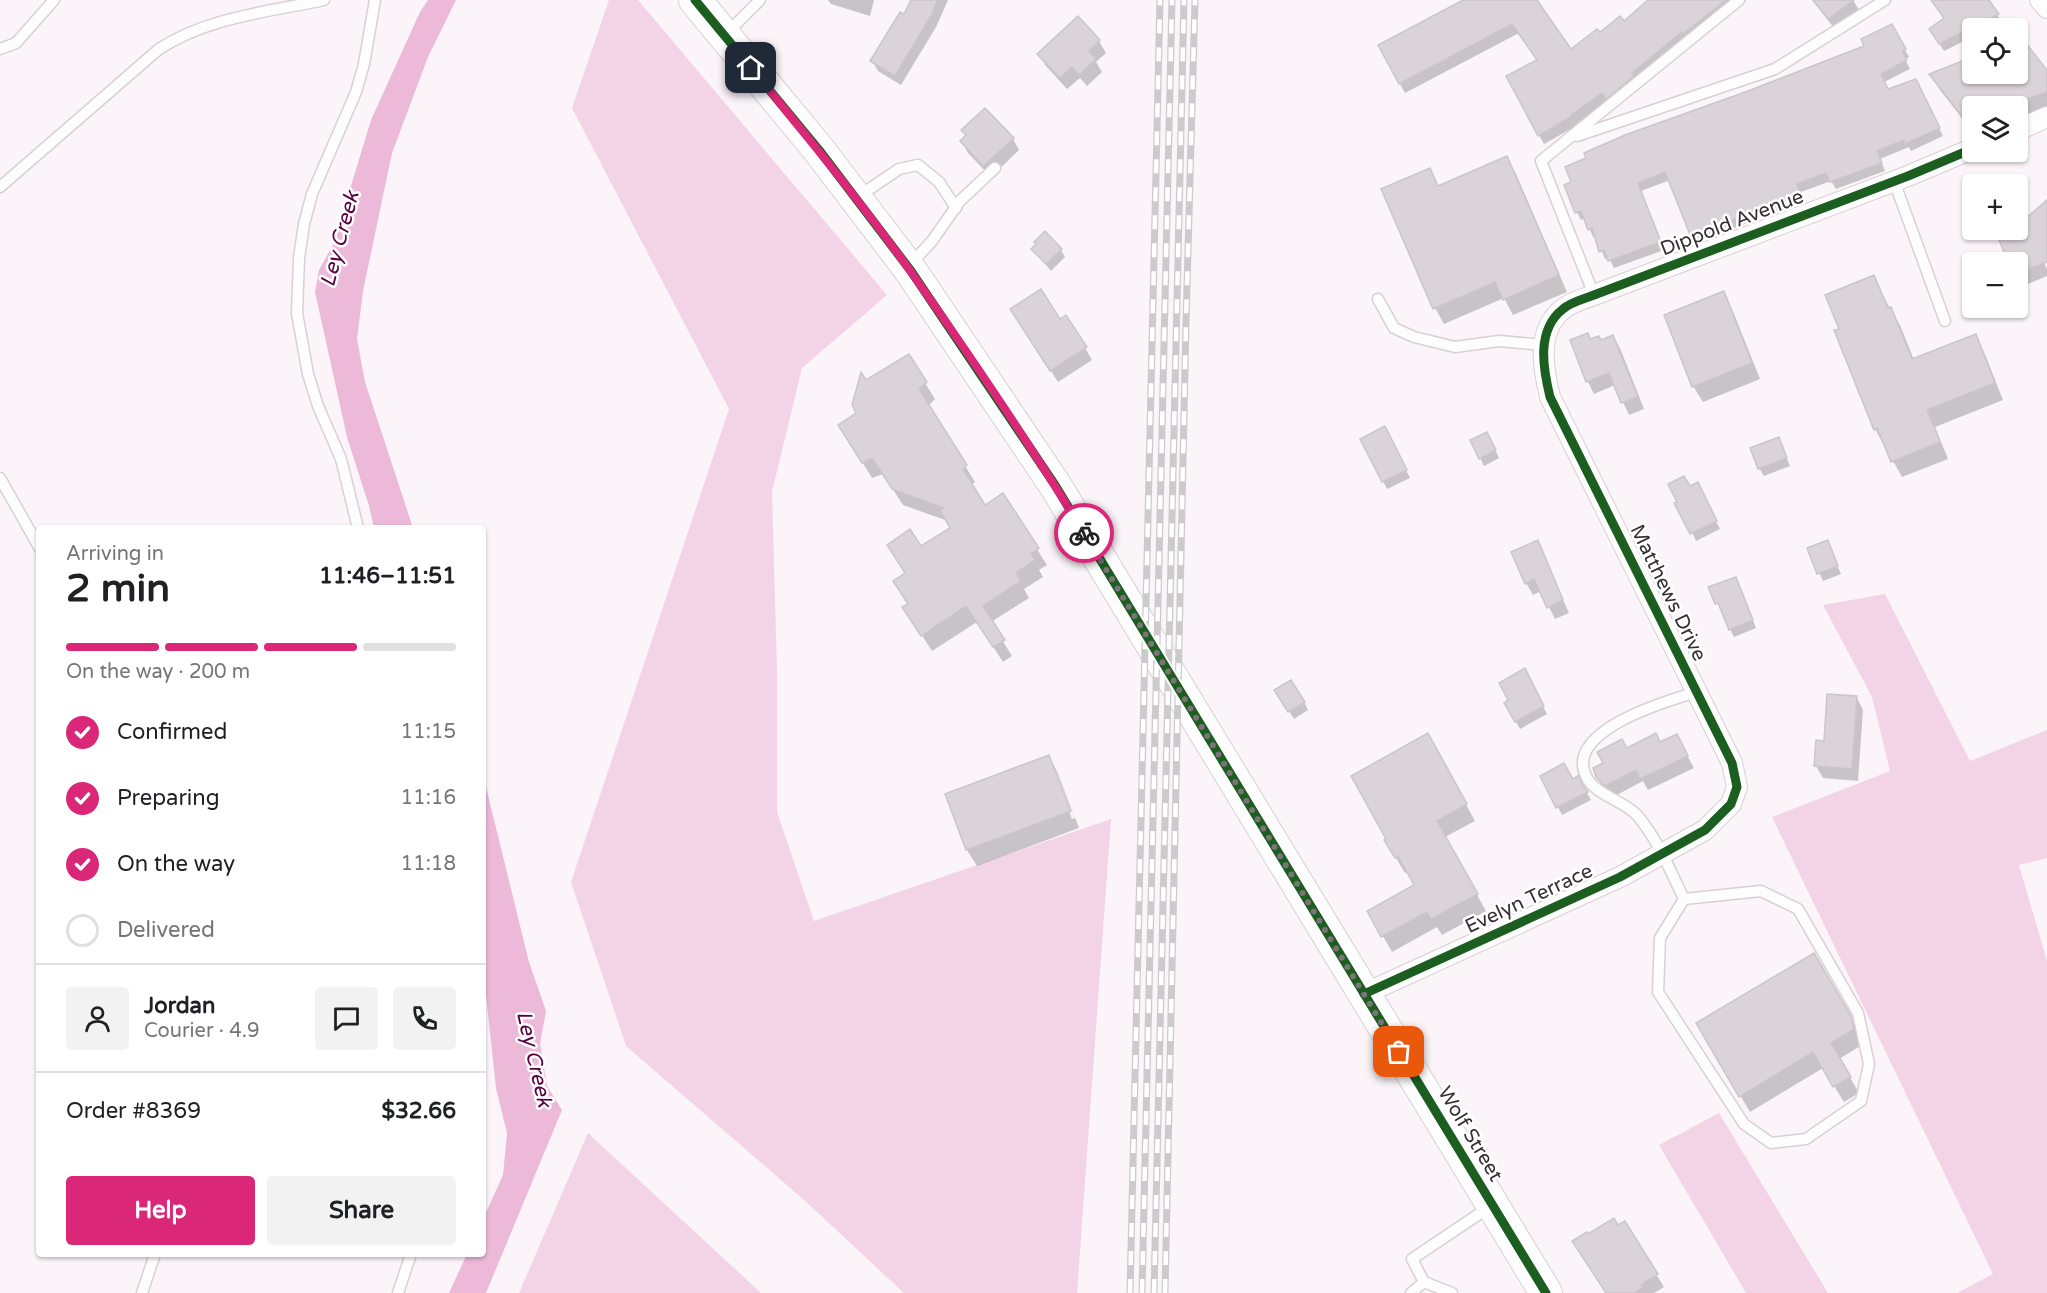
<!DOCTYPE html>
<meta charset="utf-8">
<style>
:root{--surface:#fff;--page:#f2f2f2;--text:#202124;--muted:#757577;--line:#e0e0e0;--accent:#db2777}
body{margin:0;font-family:"Varela Round",sans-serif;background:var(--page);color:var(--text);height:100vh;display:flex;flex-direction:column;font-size:22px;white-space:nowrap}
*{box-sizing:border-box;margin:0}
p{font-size:20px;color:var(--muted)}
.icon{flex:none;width:33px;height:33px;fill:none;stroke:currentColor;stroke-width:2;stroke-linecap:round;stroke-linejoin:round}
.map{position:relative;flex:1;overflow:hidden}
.sheet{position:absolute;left:36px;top:525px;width:450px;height:732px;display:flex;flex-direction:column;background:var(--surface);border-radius:6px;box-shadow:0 2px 4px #0004}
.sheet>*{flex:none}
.tools{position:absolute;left:1962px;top:18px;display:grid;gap:12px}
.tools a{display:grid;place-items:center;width:66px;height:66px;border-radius:6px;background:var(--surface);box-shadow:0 2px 4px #0004;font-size:30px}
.pin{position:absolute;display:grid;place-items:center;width:51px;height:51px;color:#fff;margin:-26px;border-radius:12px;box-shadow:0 3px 9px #0006}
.courier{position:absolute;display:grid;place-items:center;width:60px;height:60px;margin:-30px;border:4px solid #db2777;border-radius:50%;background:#fff;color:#222;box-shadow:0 2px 8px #0007}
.headline em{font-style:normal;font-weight:700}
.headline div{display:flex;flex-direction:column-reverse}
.headline{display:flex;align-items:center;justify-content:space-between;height:102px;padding:0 30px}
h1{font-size:39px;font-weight:700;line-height:45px}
.bar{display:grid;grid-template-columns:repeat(4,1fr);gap:9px 6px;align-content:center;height:72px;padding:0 30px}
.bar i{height:8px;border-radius:4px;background:var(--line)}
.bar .on{background:var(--accent)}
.bar p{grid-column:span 4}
.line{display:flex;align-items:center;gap:15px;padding:0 30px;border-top:2px solid var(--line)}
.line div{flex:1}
.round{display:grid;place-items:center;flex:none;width:63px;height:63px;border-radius:6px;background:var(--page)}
ol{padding:0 30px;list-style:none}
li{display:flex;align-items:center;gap:18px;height:66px}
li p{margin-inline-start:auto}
li .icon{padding:6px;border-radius:50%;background:var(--accent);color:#fff;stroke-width:4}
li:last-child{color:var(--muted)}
li i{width:33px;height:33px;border:3px solid var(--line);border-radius:50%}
.primary-button{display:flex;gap:12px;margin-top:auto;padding:12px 30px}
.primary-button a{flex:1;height:69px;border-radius:6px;background:var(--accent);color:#fff;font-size:24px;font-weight:700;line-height:69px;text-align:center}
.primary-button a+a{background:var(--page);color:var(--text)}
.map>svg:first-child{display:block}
.green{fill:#f3d4e7}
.water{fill:#edb9d9}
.shadow{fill:#0003;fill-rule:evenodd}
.building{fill:#dad3d7;stroke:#ccc5c9;stroke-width:1.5}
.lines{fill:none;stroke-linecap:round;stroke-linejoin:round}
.service-casing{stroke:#d8d0d5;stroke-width:13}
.minor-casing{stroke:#d8d0d5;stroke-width:22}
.primary-casing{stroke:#d8d0d5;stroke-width:34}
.service{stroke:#fefdfe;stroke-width:10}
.minor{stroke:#fefdfe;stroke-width:20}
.primary{stroke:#fefdfe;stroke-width:32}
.rail-casing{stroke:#cdcacc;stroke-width:7}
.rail{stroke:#fff;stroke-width:4.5;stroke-dasharray:14;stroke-linecap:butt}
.cycleway-casing{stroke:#fff;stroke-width:13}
.cycleway{stroke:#1b5e20;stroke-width:9}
.done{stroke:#7c7378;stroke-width:6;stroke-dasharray:0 10.8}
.route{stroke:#db2777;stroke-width:8}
.labels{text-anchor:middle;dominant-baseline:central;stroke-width:5;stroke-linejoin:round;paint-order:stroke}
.street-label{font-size:20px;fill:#372e33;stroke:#fff}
.water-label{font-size:21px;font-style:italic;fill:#570142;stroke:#fff}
</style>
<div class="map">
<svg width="2047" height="1293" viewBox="0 0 2047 1293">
<rect width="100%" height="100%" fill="#fbf4f8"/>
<!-- green -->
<g class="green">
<polygon points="609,0 638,0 887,295 802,368 772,492 777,670 777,812 814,921 1111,819 1077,1293 904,1293 803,1199 626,1046 571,882 729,409 572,108"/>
<polygon points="1885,594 1970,761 2047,730 2047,858 2019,865 2047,961 2047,1293 1957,1293 1993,1274 1772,817 1890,771 1872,697 1823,605"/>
<polygon points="1719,1113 1828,1293 1746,1293 1659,1145"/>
<polygon points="588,1133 761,1293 519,1293"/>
</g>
<!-- water -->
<g class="water">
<polygon points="428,0 456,0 428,57 392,153 363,291 357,339 365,382 413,528 374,528 369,506 347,437 315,292 319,270 333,245 371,120 420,12"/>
<polygon points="483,775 529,962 546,1011 540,1044 547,1086 562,1110 486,1293 449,1293 467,1254 483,1254 483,1219 503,1175 507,1133 496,1088 486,995 483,984"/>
</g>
<!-- shadow -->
<g class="shadow">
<polygon points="828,0 874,0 870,16 831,4"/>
<polygon points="912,0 948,0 936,27 901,85 878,71 872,61 905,17"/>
<polygon points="1466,0 1535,0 1571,52 1599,34 1623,23 1651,0 1746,0 1575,125 1576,126 1544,144 1539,135 1538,61 1519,33 1405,93 1400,84 1380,45"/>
<polygon points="1812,0 1853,0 1859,10 1834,28"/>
<polygon points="1932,0 1987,0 2002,22 1989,28 1972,28 1972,37 1944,51 1935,37 1945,19"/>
<polygon points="1078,19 1099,41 1106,53 1096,62 1102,72 1087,86 1080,78 1067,89 1046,66 1039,55"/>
<polygon points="1892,26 1909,57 1905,59 1910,69 1884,82 1888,91 1919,88 1943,136 1911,151 1909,147 1880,159 1885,171 1836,189 1831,181 1801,192 1804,200 1697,243 1670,180 1641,191 1664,250 1614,268 1609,258 1605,259 1596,236 1593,237 1585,218 1581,220 1577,212 1866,47"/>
<polygon points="2022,41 2047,72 2047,111 2018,122 2018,106 1972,106 1972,131 1940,90 1931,74 1972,59 1972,74 2018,74 2018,42"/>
<polygon points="963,131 1013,139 1019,150 991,177 968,153 962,142 967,137"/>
<polygon points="1507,158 1516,174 1567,292 1513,315 1504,298 1444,324 1435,308 1429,170 1439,187"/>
<polygon points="2009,176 2014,184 1987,184"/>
<polygon points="2018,193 2028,219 2047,202 2047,258 2043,260 2047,269 2047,276 2021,287 2018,281 2018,262 2009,262 1996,230 2018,230"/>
<polygon points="1038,245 1061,250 1065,257 1051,271 1033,249"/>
<polygon points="1874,277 1890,309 1900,325 1914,360 1975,336 1984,352 2003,400 1935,427 1948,459 1902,477 1875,429 1840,329"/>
<polygon points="1723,293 1732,309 1760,379 1703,402 1693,386"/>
<polygon points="1019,321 1060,321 1085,348 1092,360 1058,382"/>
<polygon points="1613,337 1620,348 1644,409 1629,415 1615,385 1594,394 1588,382 1572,341 1601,341"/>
<polygon points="866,382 925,383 935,399 928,406 975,482 971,485 985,507 1003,496 1047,565 1039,570 1043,577 1024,589 1029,598 991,622 1012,656 1003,662 977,622 932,651 914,623 909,605 906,574 952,528 948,521 903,505 883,474 872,478 849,441"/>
<polygon points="1389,436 1410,478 1387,489 1362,440"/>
<polygon points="1778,439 1790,466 1764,476 1759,468"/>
<polygon points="1491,441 1499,458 1484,466 1480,458"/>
<polygon points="1689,488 1701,492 1720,529 1696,541 1679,503"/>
<polygon points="1537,542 1557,583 1556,584 1569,613 1555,619 1541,591 1533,595 1526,583"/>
<polygon points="1827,542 1841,574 1823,581 1809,549"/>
<polygon points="1739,586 1756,628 1734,637 1710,588"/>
<polygon points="1528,678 1547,714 1520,729 1506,704 1510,701"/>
<polygon points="1276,691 1304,702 1308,710 1294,719"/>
<polygon points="1857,698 1863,710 1858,781 1823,778 1816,766 1825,742"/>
<polygon points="1428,735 1475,821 1445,837 1486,911 1442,935 1437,927 1392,952 1369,912 1416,886 1408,872 1405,873 1386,841"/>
<polygon points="1660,744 1683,748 1694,768 1648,790 1643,781 1613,797 1604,789 1597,777 1627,750"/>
<path d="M1049,757l9,16 21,55 -102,38 -10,-16 -20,-55zM1054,772h3l18,46 -3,1z"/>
<polygon points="1578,777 1591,800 1562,815 1558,807 1572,781"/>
<polygon points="1813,955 1859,1033 1862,1045 1839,1059 1859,1093 1844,1102 1823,1068 1750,1112 1698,1024"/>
<polygon points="1624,1223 1664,1287 1654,1293 1607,1293 1588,1236 1618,1227"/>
</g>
<!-- building -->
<g class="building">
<polygon points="911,0 938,0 931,16 895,76 870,61 900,12 904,14"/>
<polygon points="1463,0 1537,0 1571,49 1597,29 1600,32 1620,16 1624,21 1648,0 1726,0 1683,34 1682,32 1632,73 1634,76 1606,99 1602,93 1571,115 1572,116 1538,136 1506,76 1537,60 1512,24 1399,84 1378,45"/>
<polygon points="1813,0 1854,0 1828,19"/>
<polygon points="1931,0 1989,0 1999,14 1939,44 1929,29 1944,18"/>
<polygon points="1078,16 1100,40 1089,51 1096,59 1079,75 1072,67 1060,78 1037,54"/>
<polygon points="1892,24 1906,49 1902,51 1907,60 1881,74 1888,89 1916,79 1940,128 1905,144 1904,140 1877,151 1882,163 1830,182 1826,173 1797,184 1800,193 1691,237 1665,172 1638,183 1661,242 1608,261 1604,250 1599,252 1592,228 1588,230 1581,211 1575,213 1564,185 1571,182 1565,167 1586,158 1584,153 1625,135 1748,91 1864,46 1861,39"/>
<polygon points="2018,33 2047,70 2047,92 2008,106 1972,106 1972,129 1929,74 1972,57 1972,74 2018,74"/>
<polygon points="985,108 1014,138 983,166 960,141 966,135 961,130"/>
<polygon points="1507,156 1559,275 1503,300 1495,282 1433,309 1381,189 1430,168 1438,186"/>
<polygon points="2047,200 2047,262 2018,273 2018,262 2008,262 1995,230 2018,230 2018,225"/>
<polygon points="1045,231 1062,249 1046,264 1031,249 1036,244 1034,242"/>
<polygon points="1874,275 1888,308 1891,307 1912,359 1976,334 1995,383 1927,410 1940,442 1891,462 1877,428 1874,430 1834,330 1839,329 1825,295"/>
<polygon points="1041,289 1060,319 1066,315 1087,347 1050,371 1010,309"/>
<polygon points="1724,291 1752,363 1692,387 1664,315"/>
<polygon points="1588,333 1590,339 1599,336 1601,340 1613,335 1638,397 1621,403 1609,373 1586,382 1570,340"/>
<polygon points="909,354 927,382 919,389 967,465 963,469 985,505 1003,493 1039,548 1031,554 1035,560 1016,573 1021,581 983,606 1005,640 993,647 966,606 921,636 902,607 908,604 893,581 905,573 887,545 910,529 921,546 950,528 940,510 944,508 892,489 872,458 862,463 838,425 856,413 852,405 861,372 866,380"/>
<polygon points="1385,426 1407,470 1382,482 1360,439"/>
<polygon points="1487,432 1496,450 1479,459 1470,440"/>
<polygon points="1779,437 1787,458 1758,469 1750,448"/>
<polygon points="1684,476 1690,486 1698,482 1717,521 1690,534 1674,503 1677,502 1668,484"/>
<polygon points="1538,540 1563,600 1547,608 1534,579 1525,584 1511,552"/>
<polygon points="1828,540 1838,566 1817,574 1807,548"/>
<polygon points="1736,577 1753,620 1729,630 1718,603 1715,604 1708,587"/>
<polygon points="1525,668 1544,706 1515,722 1504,703 1508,700 1499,683"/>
<polygon points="1291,680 1305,702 1288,712 1274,690"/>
<polygon points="1827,694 1857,696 1852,769 1814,766 1816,740 1824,741"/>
<polygon points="1428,733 1467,804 1437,821 1478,894 1431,919 1427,912 1381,937 1367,911 1414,885 1398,856 1395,858 1384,840 1386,839 1351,776"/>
<polygon points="1656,733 1660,742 1677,734 1688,756 1640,779 1636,770 1605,786 1596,777 1593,768 1603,763 1597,752 1622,739 1627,748"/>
<polygon points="1049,755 1071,811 966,850 945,794"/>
<polygon points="1564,763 1573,779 1579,775 1582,784 1588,792 1556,808 1540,776"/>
<polygon points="1814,953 1851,1016 1854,1029 1831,1043 1851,1077 1833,1087 1813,1052 1739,1097 1696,1023"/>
<polygon points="1614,1218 1618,1225 1625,1221 1658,1274 1641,1285 1643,1287 1634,1293 1606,1293 1572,1241 1587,1232 1588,1234"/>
</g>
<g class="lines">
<defs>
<g id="service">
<polyline points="727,33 760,0"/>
<polyline points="0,49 16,43 54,0"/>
<polyline points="1577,136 1775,69 1885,0"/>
<polyline points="1894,181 1945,321"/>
<path d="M0,187l159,-138c49,-32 109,-37 165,-49"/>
<polyline points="859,196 899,169 918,165 939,182 956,208"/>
<polyline points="910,265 932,241 960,201 995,168"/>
<polyline points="1594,295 1541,161 1739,0"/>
<polyline points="1378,299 1394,328 1414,337 1455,347 1499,341 1544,345"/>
<polyline points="0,478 39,547"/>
<polyline points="358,528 341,459 318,406 308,374 297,313 299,258 304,224 312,194 356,92 364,64 375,0"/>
<path d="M1684,899l77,-8 37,18 60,104 11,51 -8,37 -55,38 -35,4 -27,-19 -86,-132 2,-54 24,-39c-14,-29 -26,-59 -47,-84 -12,-13 -39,-20 -48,-34 -33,-48 77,-80 108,-89"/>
<polyline points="1424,1282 1452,1293"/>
<polyline points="142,1293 155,1254"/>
<polyline points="398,1293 411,1254"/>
<polyline points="1411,1293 1424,1282 1412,1259 1491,1206"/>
</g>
<g id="minor">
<polyline points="2040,0 2047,8"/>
<polyline points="2018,130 2047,117"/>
<path d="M1364,994l256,-117 85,-47 26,-26 6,-17 -5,-24 -182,-366c-7,-29 -14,-67 13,-88 8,-7 21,-10 31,-14l314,-119 64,-27"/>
</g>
<polyline id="primary" points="695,0 819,150 911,271 1055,485 1546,1293"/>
</defs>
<!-- service casing -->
<use href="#service" class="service-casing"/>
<!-- minor casing -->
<use href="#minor" class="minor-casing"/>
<!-- primary casing -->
<use href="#primary" class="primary-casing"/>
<!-- service -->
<use href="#service" class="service"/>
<!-- minor -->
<use href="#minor" class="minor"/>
<!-- primary -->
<use href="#primary" class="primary"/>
<defs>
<g id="rail">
<polyline points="1130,1293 1160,0"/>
<polyline points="1142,1293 1172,0"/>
<polyline points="1154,1293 1184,0"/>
<polyline points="1165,1293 1186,322 1195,0"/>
</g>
</defs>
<!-- rail casing -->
<use href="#rail" class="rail-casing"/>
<!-- rail -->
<use href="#rail" class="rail"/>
<defs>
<g id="cycleway">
<polyline points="695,0 819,150 911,271 1055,485 1546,1293"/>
<path d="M1364,994l256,-117 85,-47 26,-26 6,-17 -5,-24 -182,-366c-7,-29 -14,-67 13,-88 8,-7 21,-10 31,-14l314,-119 64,-27"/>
</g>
</defs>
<!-- cycleway casing -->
<use href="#cycleway" class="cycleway-casing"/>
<!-- cycleway -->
<use href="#cycleway" class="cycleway"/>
</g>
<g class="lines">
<!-- done -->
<polyline class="done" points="1084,533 1399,1052"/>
<!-- route -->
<path class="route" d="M751,68c55,67 110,134 160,204 60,85 119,172 173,261"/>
</g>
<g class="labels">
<!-- street labels -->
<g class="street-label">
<text transform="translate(1732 223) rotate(-21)">Dippold Avenue</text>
<text transform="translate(1668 593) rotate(64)">Matthews Drive</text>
<text transform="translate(1529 899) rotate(-25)">Evelyn Terrace</text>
<text transform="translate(1470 1134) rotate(59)">Wolf Street</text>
</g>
<!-- water labels -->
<g class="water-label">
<text transform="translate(340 239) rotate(-75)">Ley Creek</text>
<text transform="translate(534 1059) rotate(77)">Ley Creek</text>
</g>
</g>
</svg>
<div class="tools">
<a><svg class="icon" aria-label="locate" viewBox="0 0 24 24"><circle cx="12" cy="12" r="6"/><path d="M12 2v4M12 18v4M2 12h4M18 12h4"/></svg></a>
<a><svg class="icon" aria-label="layers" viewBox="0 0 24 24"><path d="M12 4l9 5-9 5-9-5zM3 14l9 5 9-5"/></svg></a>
<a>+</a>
<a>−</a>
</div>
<div class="pin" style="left:1399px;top:1052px;background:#ea580c"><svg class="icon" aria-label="bag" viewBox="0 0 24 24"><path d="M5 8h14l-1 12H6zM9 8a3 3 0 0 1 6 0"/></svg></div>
<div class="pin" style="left:751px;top:68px;background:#1f2937"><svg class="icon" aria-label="home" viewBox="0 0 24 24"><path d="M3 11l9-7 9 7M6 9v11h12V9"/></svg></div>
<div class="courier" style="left:1084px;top:533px"><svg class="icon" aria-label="bike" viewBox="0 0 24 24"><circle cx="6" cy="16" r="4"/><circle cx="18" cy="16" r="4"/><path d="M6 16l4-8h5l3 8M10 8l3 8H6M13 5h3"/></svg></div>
<section class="sheet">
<div class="headline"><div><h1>2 min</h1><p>Arriving in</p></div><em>11:46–11:51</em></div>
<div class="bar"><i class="on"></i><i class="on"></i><i class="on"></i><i></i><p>On the way · 200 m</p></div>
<ol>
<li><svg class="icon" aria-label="check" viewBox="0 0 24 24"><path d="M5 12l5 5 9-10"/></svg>Confirmed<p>11:15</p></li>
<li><svg class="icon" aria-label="check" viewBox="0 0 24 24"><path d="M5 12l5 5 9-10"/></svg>Preparing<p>11:16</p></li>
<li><svg class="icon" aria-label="check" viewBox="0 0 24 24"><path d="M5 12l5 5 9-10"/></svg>On the way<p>11:18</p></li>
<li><i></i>Delivered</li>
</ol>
<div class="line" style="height:108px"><a class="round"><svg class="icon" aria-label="person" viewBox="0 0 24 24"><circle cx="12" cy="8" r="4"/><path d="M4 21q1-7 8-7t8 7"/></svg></a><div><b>Jordan</b><p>Courier · 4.9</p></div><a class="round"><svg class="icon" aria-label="chat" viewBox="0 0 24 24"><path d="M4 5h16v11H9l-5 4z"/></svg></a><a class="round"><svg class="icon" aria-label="phone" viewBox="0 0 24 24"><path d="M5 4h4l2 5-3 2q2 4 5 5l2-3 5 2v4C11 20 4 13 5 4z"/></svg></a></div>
<div class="line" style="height:78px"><div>Order #8369</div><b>$32.66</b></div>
<div class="primary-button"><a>Help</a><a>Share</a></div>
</section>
</div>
